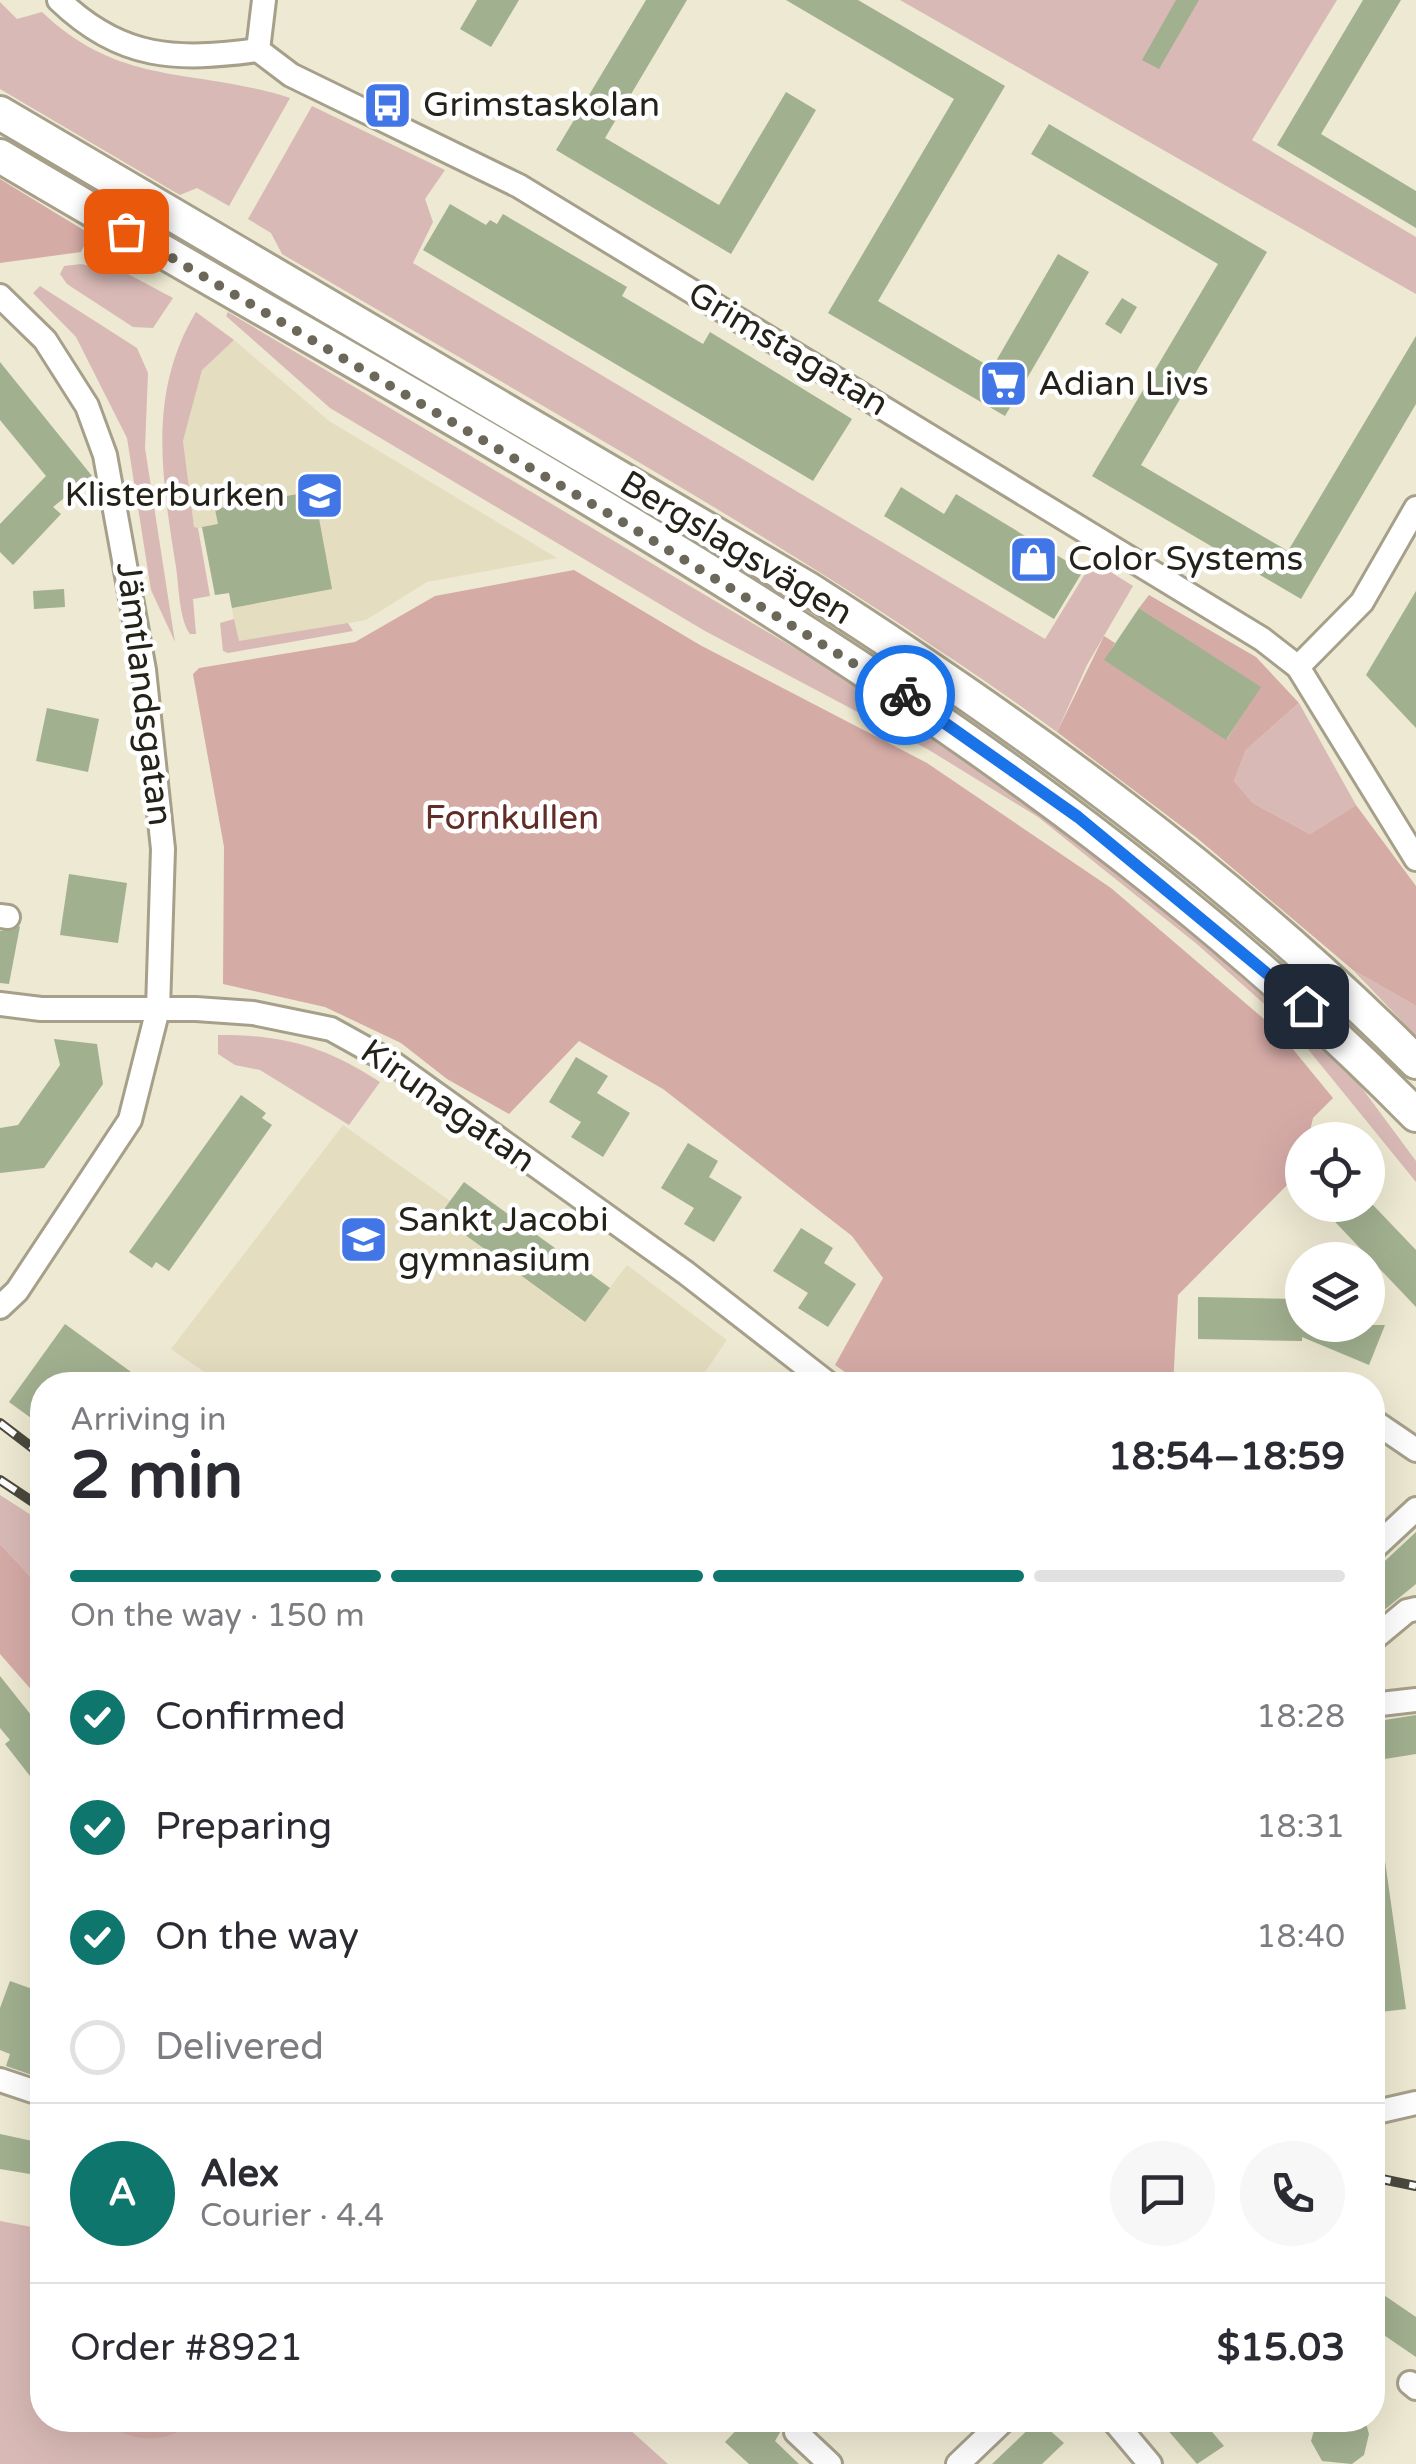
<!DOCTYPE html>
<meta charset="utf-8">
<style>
:root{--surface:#fff;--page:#f7f7f7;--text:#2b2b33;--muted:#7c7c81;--line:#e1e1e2;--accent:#0f766e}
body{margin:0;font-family:"Varela Round",sans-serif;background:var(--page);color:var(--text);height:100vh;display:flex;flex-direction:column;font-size:38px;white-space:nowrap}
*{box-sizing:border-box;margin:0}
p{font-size:32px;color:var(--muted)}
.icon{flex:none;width:55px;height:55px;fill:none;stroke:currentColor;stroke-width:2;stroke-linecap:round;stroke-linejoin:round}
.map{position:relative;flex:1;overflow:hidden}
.side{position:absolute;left:30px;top:1372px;width:1355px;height:1060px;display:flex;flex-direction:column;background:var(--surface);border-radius:40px;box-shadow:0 10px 40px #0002}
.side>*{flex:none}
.fabs{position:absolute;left:1285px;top:1122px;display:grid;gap:20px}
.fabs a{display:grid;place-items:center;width:100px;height:100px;border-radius:50%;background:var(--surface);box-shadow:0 10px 40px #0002;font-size:50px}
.pin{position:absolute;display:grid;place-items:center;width:85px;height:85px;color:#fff;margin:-42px;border-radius:20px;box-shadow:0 5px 15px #0006}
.courier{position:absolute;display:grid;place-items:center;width:100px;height:100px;margin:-50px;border:8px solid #1a73e8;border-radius:50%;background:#fff;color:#222;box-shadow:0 2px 12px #0007}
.overview em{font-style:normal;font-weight:700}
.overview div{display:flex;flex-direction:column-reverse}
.overview{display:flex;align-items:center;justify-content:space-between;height:170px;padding:0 40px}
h1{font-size:65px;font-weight:700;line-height:75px}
.bar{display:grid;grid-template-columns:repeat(4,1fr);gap:15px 10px;align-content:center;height:120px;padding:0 40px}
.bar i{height:12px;border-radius:8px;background:var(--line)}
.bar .current{background:var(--accent)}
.bar p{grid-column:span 4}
.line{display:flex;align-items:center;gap:25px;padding:0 40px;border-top:2px solid var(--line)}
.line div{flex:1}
.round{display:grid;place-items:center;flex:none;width:105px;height:105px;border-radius:52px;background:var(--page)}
ol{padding:0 40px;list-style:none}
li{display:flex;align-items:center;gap:30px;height:110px}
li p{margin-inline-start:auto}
li .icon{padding:10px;border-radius:50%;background:var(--accent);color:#fff;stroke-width:4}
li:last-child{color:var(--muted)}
li i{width:55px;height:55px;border:5px solid var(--line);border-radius:50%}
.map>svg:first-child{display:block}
.built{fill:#e5ddc0}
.green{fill:#d8b9b5}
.forest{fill:#d5aba6}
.building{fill:#a1b08f}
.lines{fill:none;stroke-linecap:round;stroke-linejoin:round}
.minor-casing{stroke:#a6a08b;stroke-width:28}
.secondary-casing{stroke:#a6a08b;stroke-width:38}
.minor{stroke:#fff;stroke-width:22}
.secondary{stroke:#fff;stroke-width:32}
.rail-casing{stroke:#4b483d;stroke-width:10}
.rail{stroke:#fff;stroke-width:6;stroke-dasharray:19;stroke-linecap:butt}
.done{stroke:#6b685a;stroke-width:10;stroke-dasharray:0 18}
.route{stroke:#1a73e8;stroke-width:12}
.labels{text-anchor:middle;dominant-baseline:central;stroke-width:9;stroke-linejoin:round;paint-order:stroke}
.poi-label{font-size:35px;fill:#242219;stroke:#fff;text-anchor:start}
.street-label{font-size:35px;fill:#242219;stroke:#fff}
.park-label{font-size:35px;fill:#622c27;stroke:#fff}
</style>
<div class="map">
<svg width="1416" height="2464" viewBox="0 0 1416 2464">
<rect width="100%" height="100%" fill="#eee9d2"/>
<!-- built -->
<g class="built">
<polygon points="234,340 329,421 557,558 427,582 366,620 238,642 229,593 215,595 202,528 194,528 183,441 202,369"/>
<polygon points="343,1125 450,1201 439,1216 584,1322 627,1265 727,1340 696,1385 223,1385 171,1349"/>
</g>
<!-- green -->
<g class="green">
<polygon points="900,0 1337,0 1252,140 1416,237 1416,294"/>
<path d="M0,2l17,17 25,-7c80,76 151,55 248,86l-61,108 -32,-18 -17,7 -180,-106z"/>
<path d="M312,106l133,64 -20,29 8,23 -20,41 632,376 48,-78 40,25 -46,79 -30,67c-246,-178 -513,-324 -775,-478l-11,-21 -23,-14z"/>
<polygon points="81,264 128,274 173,298 153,328 133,327 67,284 60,274 64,266"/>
<polygon points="40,286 137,348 148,373 145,448 175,642 151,590 127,438 76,337 33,293"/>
<path d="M196,312l38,28 -32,30 -19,71 11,86 4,1 12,68 -17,3 3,35h-6c-11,-15 -11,-47 -14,-67 -14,-88 -29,-174 20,-255z"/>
<polygon points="228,312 808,656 927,732 1059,828 1190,931 1356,1080 1416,1161 1416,1182 1290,1027 1198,945 1038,817 929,750 705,631 330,408 226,316"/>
<polygon points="234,619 239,641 348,623 353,631 228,653 223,651 220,623"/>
<polygon points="1299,703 1356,805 1310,834 1253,803 1234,781 1246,750"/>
<polygon points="1353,970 1416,1006 1416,1036"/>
<path d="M218,1035c67,0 106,11 162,47l-31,43 -89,-55 -25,-5 -17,-11z"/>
<polygon points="0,1495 42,1522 42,1589 0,1544"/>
<polygon points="0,2221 42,2229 42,2420 619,2420 668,2464 0,2464"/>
</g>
<!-- forest -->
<g class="forest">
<polygon points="0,179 90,234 81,252 0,263"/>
<polygon points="574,570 700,645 927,763 1111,888 1278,1031 1333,1098 1313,1118 1308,1140 1302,1140 1301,1171 1178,1295 1173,1385 863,1385 835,1365 883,1278 852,1236 663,1089 579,1041 509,1114 447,1079 401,1043 325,1007 223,984 224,847 193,674 199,668 355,642 435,596"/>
<polygon points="1149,595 1256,657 1299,703 1246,750 1234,781 1253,803 1310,834 1356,805 1416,886 1416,1006 1353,970 1197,838 1057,732 1104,636 1115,643 1105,660 1227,739 1260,687 1139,608"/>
<polygon points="0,1544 42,1589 42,1702 0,1654"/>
<path d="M106,2420h87c-20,25 -68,24 -87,0z"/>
</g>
<!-- building -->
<g class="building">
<polygon points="477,0 519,0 491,47 460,29"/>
<polygon points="646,0 687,0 605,138 719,205 786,92 816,110 731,254 556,150"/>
<polygon points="786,0 858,0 1005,86 878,301 992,368 1058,254 1089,272 1005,416 828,313 954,99"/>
<polygon points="1176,0 1199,0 1159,69 1142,60"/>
<polygon points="1363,0 1401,0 1321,134 1416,191 1416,228 1277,145"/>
<polygon points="1049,124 1267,252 1141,465 1288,551 1416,336 1416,404 1301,599 1092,476 1218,264 1031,154"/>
<polygon points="450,204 486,225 490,220 497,224 503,214 627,287 622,296 703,344 710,332 852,419 813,481 423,250"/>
<polygon points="1122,298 1137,307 1121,334 1105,324"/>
<polygon points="0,362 92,476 53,507 61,514 13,565 0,552 0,524 46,476 0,420"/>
<polygon points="901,487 944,514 956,494 1083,571 1054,619 884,516"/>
<polygon points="314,491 332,589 232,608 229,593 215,595 202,527 218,524 215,509"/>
<polygon points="64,589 65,607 34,609 33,591"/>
<polygon points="1416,591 1416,728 1366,675"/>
<polygon points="1139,608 1261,687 1226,740 1104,660"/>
<polygon points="47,708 99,719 88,772 36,761"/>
<polygon points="69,874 127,883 118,943 60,935"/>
<polygon points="20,926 9,984 0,983 0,931"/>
<polygon points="54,1039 97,1044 103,1084 44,1168 0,1173 0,1128 18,1125 60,1065"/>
<polygon points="576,1057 608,1076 597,1093 630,1113 603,1157 571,1137 581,1122 549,1102"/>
<polygon points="241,1095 266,1113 262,1118 272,1125 169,1271 156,1262 152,1268 129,1252"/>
<polygon points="688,1143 718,1161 709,1177 742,1197 714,1242 684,1224 694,1208 661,1188"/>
<polygon points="464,1182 610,1288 585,1322 439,1216"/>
<polygon points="1319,1205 1373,1205 1416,1250 1416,1307"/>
<polygon points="801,1228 833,1248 824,1263 856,1284 828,1327 798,1308 808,1293 773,1271"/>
<polygon points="1198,1297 1302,1299 1302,1325 1385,1325 1369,1365 1302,1337 1302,1341 1198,1339"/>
<polygon points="65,1324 149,1385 42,1385 42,1426 9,1402"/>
<polygon points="1416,1532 1416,1584 1372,1620 1372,1573"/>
<polygon points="0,1676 35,1720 42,1715 42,1767 30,1776 5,1744 10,1740 0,1728"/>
<polygon points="1416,1715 1416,1754 1372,1761 1372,1722"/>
<polygon points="1383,1847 1406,2009 1372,2013 1372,1848"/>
<polygon points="10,1981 38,1991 31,2007 42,2011 38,2077 6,2066 10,2054 0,2050 0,2008"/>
<polygon points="0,2134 42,2143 42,2176 0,2169"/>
<polygon points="1372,2287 1416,2317 1416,2357 1372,2327"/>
<polygon points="746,2420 787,2420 775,2441 799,2464 749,2464 725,2442"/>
<polygon points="1038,2420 1064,2443 1042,2464 992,2464"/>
<polygon points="1159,2420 1202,2420 1224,2446 1197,2464"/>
<polygon points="1317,2420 1365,2420 1369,2434 1364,2455 1352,2464 1322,2461 1311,2441"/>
</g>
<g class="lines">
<defs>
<g id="minor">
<path d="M59,0c62,60 118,61 199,50l33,25 228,111 743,453 36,28 118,192"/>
<polyline points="258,50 264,0"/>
<polyline points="0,296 45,340 87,406 105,455 144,670 163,849 158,1009 130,1120 17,1291 0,1307"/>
<polyline points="1298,667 1362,602 1416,508"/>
<polyline points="0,916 8,917"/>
<polyline points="0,1004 41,1009 196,1009 253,1013 331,1029 394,1064 686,1273 830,1385"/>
<polyline points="1372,1420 1416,1450"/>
<polyline points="1372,1550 1416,1509"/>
<polyline points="1372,1640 1407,1611 1416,1609"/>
<polyline points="1372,1705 1416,1700"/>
<polyline points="0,2080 42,2094"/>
<polyline points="1372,2113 1416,2103"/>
<polyline points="1410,2383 1416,2388"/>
<polyline points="808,2420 796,2432 830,2464"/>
<polyline points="1113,2420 1150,2464"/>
<polyline points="958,2464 1004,2420"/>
</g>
<g id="secondary">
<path d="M0,113l807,475c217,139 427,291 609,474"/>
<path d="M0,156c490,292 1012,548 1416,959"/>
</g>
</defs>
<!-- minor casing -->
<use href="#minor" class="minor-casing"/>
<!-- secondary casing -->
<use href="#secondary" class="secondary-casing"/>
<!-- minor -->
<use href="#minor" class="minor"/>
<!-- secondary -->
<use href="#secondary" class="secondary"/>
<defs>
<g id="rail">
<polyline points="0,1423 42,1455"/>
<polyline points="0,1480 42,1508"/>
<polyline points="1372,2177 1416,2186"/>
</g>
</defs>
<!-- rail casing -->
<use href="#rail" class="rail-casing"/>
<!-- rail -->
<use href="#rail" class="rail"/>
</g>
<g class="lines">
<!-- done -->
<polyline class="done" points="126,231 621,521 905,695"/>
<!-- route -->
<polyline class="route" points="905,695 1078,817 1306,1006"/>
</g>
<!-- icons -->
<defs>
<symbol id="bus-square" viewBox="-11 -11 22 22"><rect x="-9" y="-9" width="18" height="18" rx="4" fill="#4275e6" stroke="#fff"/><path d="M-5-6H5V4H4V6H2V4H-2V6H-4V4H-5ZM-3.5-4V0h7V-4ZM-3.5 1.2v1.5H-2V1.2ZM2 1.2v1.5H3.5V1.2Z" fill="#fff"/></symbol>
<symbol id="supermarket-square" viewBox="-11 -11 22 22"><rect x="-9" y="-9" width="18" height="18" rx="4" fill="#4275e6" stroke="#fff"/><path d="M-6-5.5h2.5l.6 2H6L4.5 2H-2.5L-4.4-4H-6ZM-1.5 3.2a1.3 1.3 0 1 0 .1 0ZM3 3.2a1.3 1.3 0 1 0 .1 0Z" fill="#fff"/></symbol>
<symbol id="school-square" viewBox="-11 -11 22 22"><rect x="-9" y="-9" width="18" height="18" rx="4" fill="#4275e6" stroke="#fff"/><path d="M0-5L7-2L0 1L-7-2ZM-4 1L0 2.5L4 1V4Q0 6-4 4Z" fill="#fff"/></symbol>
<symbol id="shop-square" viewBox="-11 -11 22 22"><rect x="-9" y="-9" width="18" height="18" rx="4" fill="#4275e6" stroke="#fff"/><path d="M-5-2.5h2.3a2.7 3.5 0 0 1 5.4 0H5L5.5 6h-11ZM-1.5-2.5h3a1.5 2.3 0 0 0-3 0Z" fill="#fff"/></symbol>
</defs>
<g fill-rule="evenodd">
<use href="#bus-square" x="360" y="78" width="55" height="55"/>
<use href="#supermarket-square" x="976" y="356" width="55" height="55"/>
<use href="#school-square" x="292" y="468" width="55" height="55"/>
<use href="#shop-square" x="1006" y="532" width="55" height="55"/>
<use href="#school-square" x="336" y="1212" width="55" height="55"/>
</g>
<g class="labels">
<!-- poi labels -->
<g class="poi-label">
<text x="423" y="105">Grimstaskolan</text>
<text x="1038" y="384">Adian Livs</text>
<text x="285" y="495" text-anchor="end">Klisterburken</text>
<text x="1068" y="559">Color Systems</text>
<text x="398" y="1220">Sankt Jacobi<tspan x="398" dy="40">gymnasium</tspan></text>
</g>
<!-- street labels -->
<g class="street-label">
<text transform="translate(788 349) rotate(31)">Grimstagatan</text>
<text transform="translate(736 548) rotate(31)">Bergslagsvägen</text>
<text transform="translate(144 694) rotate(83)">Jämtlandsgatan</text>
<text transform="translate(448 1106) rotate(35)">Kirunagatan</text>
</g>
<!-- park labels -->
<g class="park-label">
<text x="512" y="818">Fornkullen</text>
</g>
</g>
</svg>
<div class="fabs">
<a><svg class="icon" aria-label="locate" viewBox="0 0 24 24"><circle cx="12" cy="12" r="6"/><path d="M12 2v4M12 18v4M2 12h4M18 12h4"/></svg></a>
<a><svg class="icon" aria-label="layers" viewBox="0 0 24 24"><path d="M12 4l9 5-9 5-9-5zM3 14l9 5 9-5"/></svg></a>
</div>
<div class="pin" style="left:126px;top:231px;background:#ea580c"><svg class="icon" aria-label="bag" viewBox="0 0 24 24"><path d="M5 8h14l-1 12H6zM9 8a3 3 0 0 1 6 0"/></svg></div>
<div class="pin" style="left:1306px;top:1006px;background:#1f2937"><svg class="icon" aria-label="home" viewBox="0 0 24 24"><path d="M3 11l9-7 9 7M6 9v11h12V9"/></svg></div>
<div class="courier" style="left:905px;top:695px"><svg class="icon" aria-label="bike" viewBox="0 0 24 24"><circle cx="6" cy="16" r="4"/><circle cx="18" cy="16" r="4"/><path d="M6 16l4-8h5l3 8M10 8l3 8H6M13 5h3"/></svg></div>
<section class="side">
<div class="overview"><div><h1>2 min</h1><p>Arriving in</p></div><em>18:54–18:59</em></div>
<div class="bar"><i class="current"></i><i class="current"></i><i class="current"></i><i></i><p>On the way · 150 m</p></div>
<ol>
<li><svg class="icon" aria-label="check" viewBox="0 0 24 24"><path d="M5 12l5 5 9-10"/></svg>Confirmed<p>18:28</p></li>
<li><svg class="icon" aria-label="check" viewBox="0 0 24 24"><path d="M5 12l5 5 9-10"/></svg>Preparing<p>18:31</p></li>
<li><svg class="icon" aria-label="check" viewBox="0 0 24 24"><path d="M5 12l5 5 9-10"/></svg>On the way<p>18:40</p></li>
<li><i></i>Delivered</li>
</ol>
<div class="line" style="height:180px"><b class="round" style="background:var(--accent);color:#fff">A</b><div><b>Alex</b><p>Courier · 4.4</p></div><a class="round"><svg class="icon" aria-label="chat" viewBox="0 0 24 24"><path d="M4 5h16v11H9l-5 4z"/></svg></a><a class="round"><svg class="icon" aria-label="phone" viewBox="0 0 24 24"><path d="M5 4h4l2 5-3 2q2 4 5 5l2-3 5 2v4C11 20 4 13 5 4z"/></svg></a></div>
<div class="line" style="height:130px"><div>Order #8921</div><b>$15.03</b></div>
</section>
</div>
